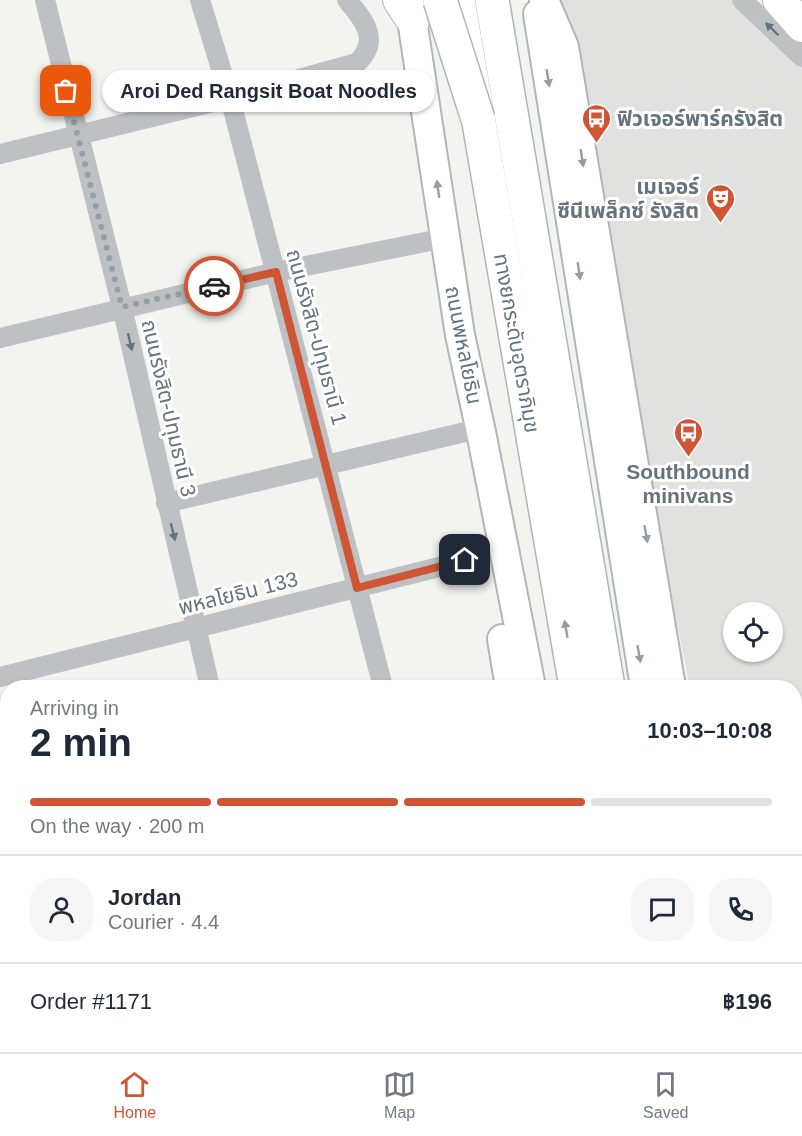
<!DOCTYPE html>
<meta charset="utf-8">
<style>
:root{--surface:#fff;--page:#f6f6f7;--text:#1f2937;--muted:#747a83;--line:#e0e1e3;--accent:#d05534}
body{margin:0;font-family:Helvetica,"Noto Sans Thai",sans-serif;background:var(--page);color:var(--text);height:100vh;display:flex;flex-direction:column;font-size:22px;white-space:nowrap}
*{box-sizing:border-box;margin:0}
p{font-size:20px;color:var(--muted)}
.icon{flex:none;width:33px;height:33px;fill:none;stroke:currentColor;stroke-width:2;stroke-linecap:round;stroke-linejoin:round}
.map{position:relative;flex:1;overflow:hidden}
.side{position:absolute;left:0px;top:680px;width:802px;height:374px;display:flex;flex-direction:column;background:var(--surface);border-radius:24px 24px 0 0;box-shadow:0 2px 4px #0004}
.side>*{flex:none}
.fabs{position:absolute;left:723px;top:602px;display:grid;gap:12px}
.fabs a{display:grid;place-items:center;width:60px;height:60px;border-radius:50%;background:var(--surface);box-shadow:0 2px 4px #0004;font-size:30px}
.pin{position:absolute;display:grid;place-items:center;width:51px;height:51px;color:#fff;margin:-26px;border-radius:12px;box-shadow:0 3px 9px #0006}
.courier{position:absolute;display:grid;place-items:center;width:60px;height:60px;margin:-30px;border:4px solid #d05534;border-radius:50%;background:#fff;color:#222;box-shadow:0 2px 8px #0007}
.bubble{position:absolute;height:42px;border-radius:21px;background:var(--surface);box-shadow:0 2px 4px #0004;font-size:20px;font-weight:700;line-height:42px;text-align:center}
.head em{font-style:normal;font-weight:700}
.head div{display:flex;flex-direction:column-reverse}
.head{display:flex;align-items:center;justify-content:space-between;height:102px;padding:0 30px}
h1{font-size:39px;font-weight:700;line-height:45px}
.bar{display:grid;grid-template-columns:repeat(4,1fr);gap:9px 6px;align-content:center;height:72px;padding:0 30px}
.bar i{height:8px;border-radius:4px;background:var(--line)}
.bar .selected{background:var(--accent)}
.bar p{grid-column:span 4}
.line{display:flex;align-items:center;gap:15px;padding:0 30px;border-top:2px solid var(--line)}
.line div{flex:1}
.round{display:grid;place-items:center;flex:none;width:63px;height:63px;border-radius:24px;background:var(--page)}
.menu{display:flex;justify-content:space-around;align-items:center;height:84px;border-top:2px solid var(--line);background:var(--surface);font-size:16px;color:var(--muted)}
.menu a{display:grid;justify-items:center;gap:3px}
.menu .selected{color:var(--accent)}
.map>svg:first-child{display:block}
.built{fill:#e1e2e0;fill-rule:evenodd}
.water{fill:#b6c0c4}
.lines{fill:none;stroke-linecap:round;stroke-linejoin:round}
.secondary-casing{stroke:#b2b6ba;stroke-width:32}
.primary-casing{stroke:#b3b6b9;stroke-width:34}
.highway-casing{stroke:#b2b5b8;stroke-width:36}
.street{stroke:#bdc1c4;stroke-width:20}
.secondary{stroke:#fff;stroke-width:28}
.primary{stroke:#fff;stroke-width:32}
.highway{stroke:#fff;stroke-width:33}
.highway-bridge-casing{stroke:#b2b5b8;stroke-width:36;stroke-linecap:butt}
.highway-bridge{stroke:#fff;stroke-width:33}
.oneway{fill:#65737e}
.oneway2{fill:#939da5}
.done{stroke:#97a0a6;stroke-width:6;stroke-dasharray:0 10.8}
.route{stroke:#d05534;stroke-width:8}
.labels{text-anchor:middle;dominant-baseline:central;stroke-width:6;stroke-linejoin:round;paint-order:stroke}
.poi-label{font-size:21px;font-weight:bold;fill:#65737e;stroke:#fff;text-anchor:start}
.street-label{font-size:21px;fill:#65737e;stroke:#fff}
</style>
<div class="map">
<svg width="802" height="1052" viewBox="0 0 802 1052">
<rect width="100%" height="100%" fill="#f3f3f0"/>
<!-- built -->
<path class="built" d="M549,0h188l65,60v833l-7,2v-208h-105zM734,612h38v39h-38z"/>
<!-- water -->
<polygon class="water" points="802,1026 802,1052 693,1052 720,1046 795,1046 795,1027"/>
<g class="lines">
<defs>
<g id="secondary">
<polyline points="409,0 460,335 481,432 531,687"/>
<polyline points="544,0 564,47 671,687"/>
<polyline points="538,14 645,687"/>
<polyline points="502,639 510,687"/>
<polyline points="596,1046 597,1052"/>
<polyline points="708,1046 709,1052"/>
</g>
<g id="primary">
<polyline points="399,0 413,21"/>
<polyline points="779,0 802,26"/>
<polyline points="795,990 802,988"/>
<polyline points="726,1052 726,1046"/>
</g>
<g id="highway">
<polyline points="458,0 576,687"/>
<polyline points="492,0 608,687"/>
<polyline points="795,967 802,962"/>
<polyline points="668,1046 670,1052"/>
<polyline points="750,1052 750,1046"/>
</g>
</defs>
<!-- secondary casing -->
<use href="#secondary" class="secondary-casing"/>
<!-- primary casing -->
<use href="#primary" class="primary-casing"/>
<!-- highway casing -->
<use href="#highway" class="highway-casing"/>
<!-- street -->
<g class="street">
<polyline points="45,0 122,307 210,687"/>
<polyline points="200,0 230,98 383,687"/>
<polyline points="742,0 802,57"/>
<path d="M0,154l230,-56 127,-35c24,-23 7,-43 -10,-63"/>
<polyline points="0,338 276,272 445,238"/>
<polyline points="166,503 465,432"/>
<polyline points="0,677 487,555"/>
<polyline points="0,724 8,753"/>
<polyline points="0,819 8,817"/>
<polyline points="0,846 8,845"/>
<polyline points="0,884 8,882"/>
<polyline points="795,916 802,914"/>
<polyline points="0,928 8,925"/>
<polyline points="0,1005 8,1003"/>
<polyline points="85,1046 87,1052"/>
<polyline points="296,1046 298,1052"/>
<polyline points="554,1046 557,1052"/>
<polyline points="346,1052 369,1046"/>
<polyline points="466,1052 489,1046"/>
<polyline points="620,1052 650,1046"/>
</g>
<!-- secondary -->
<use href="#secondary" class="secondary"/>
<!-- primary -->
<use href="#primary" class="primary"/>
<!-- highway -->
<use href="#highway" class="highway"/>
<defs>
<g id="highway-bridge">
<polyline points="440,0 478,119"/>
<polyline points="620,1046 621,1052"/>
</g>
</defs>
<!-- highway-bridge casing -->
<use href="#highway-bridge" class="highway-bridge-casing"/>
<!-- highway-bridge -->
<use href="#highway-bridge" class="highway-bridge"/>
</g>
<!-- one-way arrows -->
<defs><path id="oneway-solid" d="M-6-.8H1V-3.2L6.5 0L1 3.2V.8H-6Z" transform="scale(1.5)"/></defs>
<g class="oneway">
<use href="#oneway-solid" transform="translate(772 29) rotate(-136)"/>
<use href="#oneway-solid" transform="translate(130 342) rotate(77)"/>
<use href="#oneway-solid" transform="translate(173 532) rotate(76)"/>
</g>
<g class="oneway2">
<use href="#oneway-solid" transform="translate(548 78) rotate(81)"/>
<use href="#oneway-solid" transform="translate(582 158) rotate(81)"/>
<use href="#oneway-solid" transform="translate(438 189) rotate(-98)"/>
<use href="#oneway-solid" transform="translate(579 271) rotate(81)"/>
<use href="#oneway-solid" transform="translate(646 534) rotate(80)"/>
<use href="#oneway-solid" transform="translate(566 629) rotate(-100)"/>
<use href="#oneway-solid" transform="translate(639 654) rotate(80)"/>
</g>
<g class="lines">
<!-- done -->
<polyline class="done" points="66,91 122,307 214,286"/>
<!-- route -->
<polyline class="route" points="214,286 276,272 357,588 465,560"/>
</g>
<!-- icons -->
<defs>
<symbol id="bus-pin" viewBox="-11 -11 22 30"><path d="M0 17L-7.5 6A9.5 9.5 0 1 1 7.5 6Z" fill="#d05534" stroke="#fff"/><path d="M-5-6H5V4H4V6H2V4H-2V6H-4V4H-5ZM-3.5-4V0h7V-4ZM-3.5 1.2v1.5H-2V1.2ZM2 1.2v1.5H3.5V1.2Z" fill="#fff"/></symbol>
<symbol id="theatre-pin" viewBox="-11 -11 22 30"><path d="M0 17L-7.5 6A9.5 9.5 0 1 1 7.5 6Z" fill="#d05534" stroke="#fff"/><path d="M-5-5.5Q0-4 5-5.5V0Q5 5 0 6Q-5 5-5 0ZM-3.3-2.5H-1v1.5H-3.3ZM1-2.5H3.3v1.5H1ZM-2.8 1Q0 5.5 2.8 1Z" fill="#fff"/></symbol>
</defs>
<g fill-rule="evenodd">
<use href="#bus-pin" x="580" y="102" width="33" height="45"/>
<use href="#theatre-pin" x="704" y="182" width="33" height="45"/>
<use href="#bus-pin" x="672" y="416" width="33" height="45"/>
</g>
<g class="labels">
<!-- poi labels -->
<g class="poi-label">
<text x="617" y="118">ฟิวเจอร์พาร์ครังสิต</text>
<text x="699" y="186" text-anchor="end">เมเจอร์<tspan x="699" dy="24">ซีนีเพล็กซ์ รังสิต</tspan></text>
<text x="688" y="471" text-anchor="middle">Southbound<tspan x="688" dy="24">minivans</tspan></text>
</g>
<!-- street labels -->
<g class="street-label">
<text transform="translate(317 337) rotate(75)">ถนนรังสิต-ปทุมธานี 1</text>
<text transform="translate(517 343) rotate(80)">ทางยกระดับอุตราภิมุข</text>
<text transform="translate(464 345) rotate(79)">ถนนพหลโยธิน</text>
<text transform="translate(169 408) rotate(77)">ถนนรังสิต-ปทุมธานี 3</text>
<text transform="translate(238 593) rotate(-14)">พหลโยธิน 133</text>
</g>
</g>
</svg>
<div class="fabs">
<a><svg class="icon" aria-label="locate" viewBox="0 0 24 24"><circle cx="12" cy="12" r="6"/><path d="M12 2v4M12 18v4M2 12h4M18 12h4"/></svg></a>
</div>
<div class="pin" style="left:66px;top:91px;background:#ea580c"><svg class="icon" aria-label="bag" viewBox="0 0 24 24"><path d="M5 8h14l-1 12H6zM9 8a3 3 0 0 1 6 0"/></svg></div>
<div class="pin" style="left:465px;top:560px;background:#1f2937"><svg class="icon" aria-label="home" viewBox="0 0 24 24"><path d="M3 11l9-7 9 7M6 9v11h12V9"/></svg></div>
<div class="courier" style="left:214px;top:286px"><svg class="icon" aria-label="car" viewBox="0 0 24 24"><path d="M5 17H2v-5l4-1 3-4h7l3 4 3 1v5h-3M9 17h6M6 11h13"/><circle cx="7" cy="17" r="2"/><circle cx="17" cy="17" r="2"/></svg></div>
<div class="bubble" style="left:102px;top:70px;width:333px">Aroi Ded Rangsit Boat Noodles</div>
<section class="side">
<div class="head"><div><h1>2 min</h1><p>Arriving in</p></div><em>10:03–10:08</em></div>
<div class="bar"><i class="selected"></i><i class="selected"></i><i class="selected"></i><i></i><p>On the way · 200 m</p></div>
<div class="line" style="height:108px"><a class="round"><svg class="icon" aria-label="person" viewBox="0 0 24 24"><circle cx="12" cy="8" r="4"/><path d="M4 21q1-7 8-7t8 7"/></svg></a><div><b>Jordan</b><p>Courier · 4.4</p></div><a class="round"><svg class="icon" aria-label="chat" viewBox="0 0 24 24"><path d="M4 5h16v11H9l-5 4z"/></svg></a><a class="round"><svg class="icon" aria-label="phone" viewBox="0 0 24 24"><path d="M5 4h4l2 5-3 2q2 4 5 5l2-3 5 2v4C11 20 4 13 5 4z"/></svg></a></div>
<div class="line" style="height:78px"><div>Order #1171</div><b>฿196</b></div>
</section>
</div>
<nav class="menu">
<a class="selected"><svg class="icon" aria-label="home" viewBox="0 0 24 24"><path d="M3 11l9-7 9 7M6 9v11h12V9"/></svg>Home</a>
<a><svg class="icon" aria-label="map" viewBox="0 0 24 24"><path d="M3 6l6-2 6 2 6-2v14l-6 2-6-2-6 2zM9 4v14M15 6v14"/></svg>Map</a>
<a><svg class="icon" aria-label="saved" viewBox="0 0 24 24"><path d="M7 4h10v16l-5-4-5 4z"/></svg>Saved</a>
</nav>
